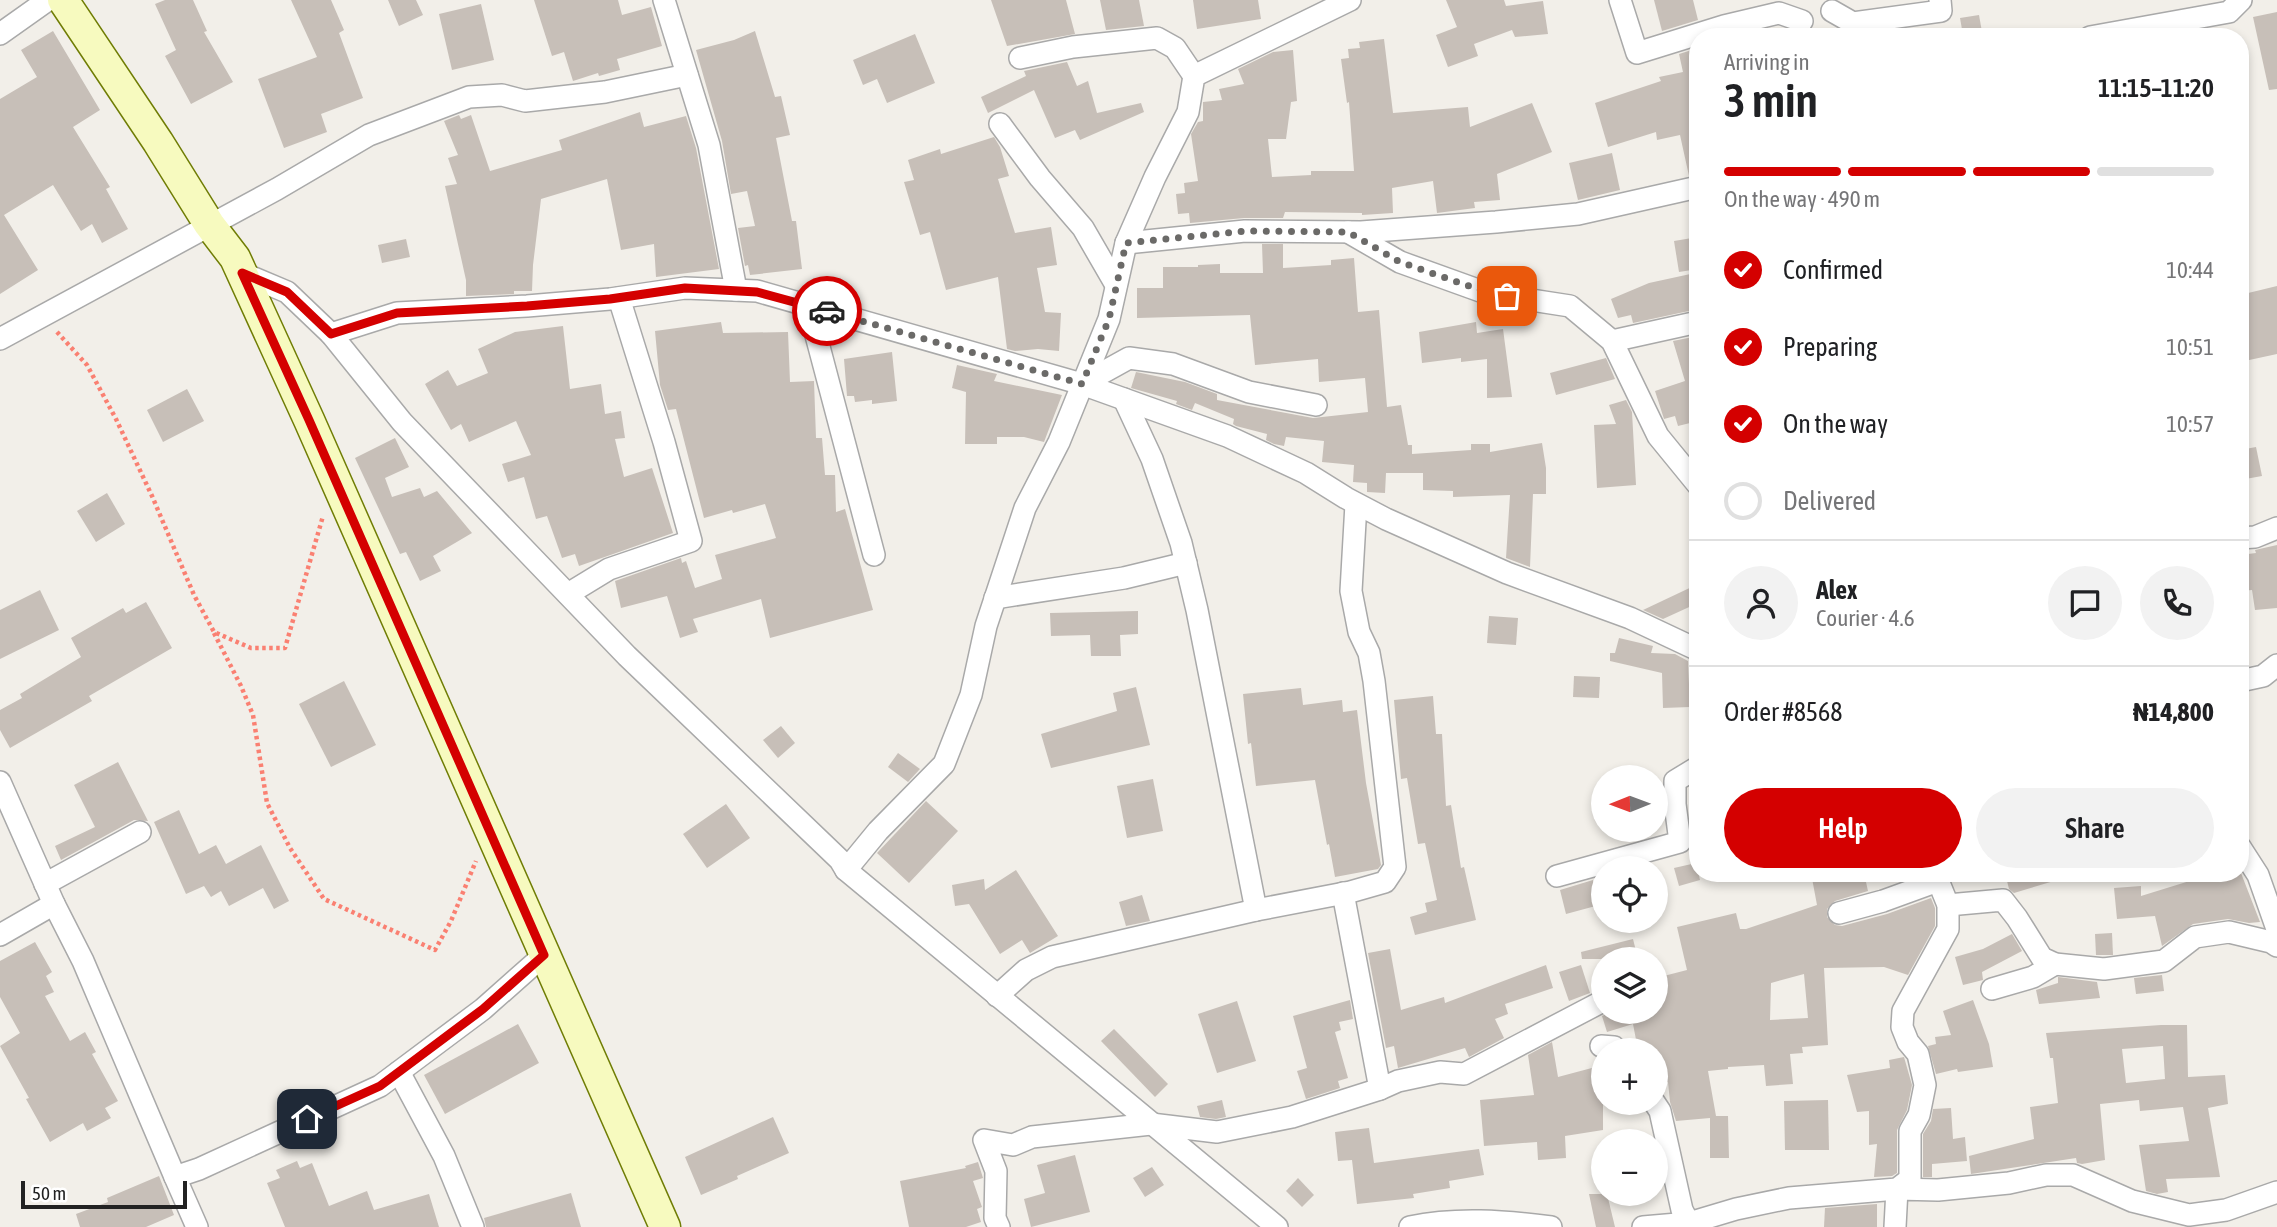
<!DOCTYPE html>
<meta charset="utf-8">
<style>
:root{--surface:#fff;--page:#f2f2f2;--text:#202124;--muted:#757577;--line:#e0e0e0;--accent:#d40000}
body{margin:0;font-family:"Asap Condensed",sans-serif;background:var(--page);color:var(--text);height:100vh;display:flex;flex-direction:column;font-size:26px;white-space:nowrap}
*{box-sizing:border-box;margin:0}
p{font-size:23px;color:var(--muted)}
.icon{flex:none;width:38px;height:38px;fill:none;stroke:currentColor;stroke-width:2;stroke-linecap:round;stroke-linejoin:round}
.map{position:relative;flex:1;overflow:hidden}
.side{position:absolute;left:1689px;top:28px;width:560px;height:854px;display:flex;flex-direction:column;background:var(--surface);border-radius:28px;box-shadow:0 4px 10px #0003}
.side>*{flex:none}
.needle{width:46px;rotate:269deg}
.tools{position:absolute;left:1591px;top:765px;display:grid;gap:14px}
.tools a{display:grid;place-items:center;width:77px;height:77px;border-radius:50%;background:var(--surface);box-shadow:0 4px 10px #0003;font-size:35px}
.scale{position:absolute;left:21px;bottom:18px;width:166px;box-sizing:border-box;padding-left:7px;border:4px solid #222;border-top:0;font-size:19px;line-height:24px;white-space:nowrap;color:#222;-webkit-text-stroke:5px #fff;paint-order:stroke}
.pin{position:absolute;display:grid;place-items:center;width:60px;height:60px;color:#fff;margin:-30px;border-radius:14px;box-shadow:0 4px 10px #0006}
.courier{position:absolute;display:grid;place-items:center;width:70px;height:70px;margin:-35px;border:5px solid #d40000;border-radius:50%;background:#fff;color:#222;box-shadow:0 2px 9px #0007}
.overview em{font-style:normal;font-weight:600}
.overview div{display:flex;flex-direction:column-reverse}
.overview{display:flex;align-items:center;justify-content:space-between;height:119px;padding:0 35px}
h1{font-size:46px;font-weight:600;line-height:52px}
.bar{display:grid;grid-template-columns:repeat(4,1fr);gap:10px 7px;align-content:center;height:84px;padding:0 35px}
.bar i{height:9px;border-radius:5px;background:var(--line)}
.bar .current{background:var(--accent)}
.bar p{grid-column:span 4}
.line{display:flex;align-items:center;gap:18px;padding:0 35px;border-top:2px solid var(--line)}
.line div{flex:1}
.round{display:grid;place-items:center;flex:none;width:74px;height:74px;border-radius:37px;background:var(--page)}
ol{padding:0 35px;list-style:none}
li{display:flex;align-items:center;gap:21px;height:77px}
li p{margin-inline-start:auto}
li .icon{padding:7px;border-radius:50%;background:var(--accent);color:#fff;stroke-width:4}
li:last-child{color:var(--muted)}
li i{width:38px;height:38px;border:4px solid var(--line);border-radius:50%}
.action{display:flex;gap:14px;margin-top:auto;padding:14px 35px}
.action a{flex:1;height:80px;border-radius:42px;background:var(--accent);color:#fff;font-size:28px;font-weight:600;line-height:80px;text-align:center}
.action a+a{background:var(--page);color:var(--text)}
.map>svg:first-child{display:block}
.building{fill:#c7bfb8;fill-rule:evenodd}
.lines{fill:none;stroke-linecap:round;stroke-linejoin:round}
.street-casing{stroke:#a9a9a9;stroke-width:24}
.secondary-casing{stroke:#707d05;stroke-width:33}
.path{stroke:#fa8072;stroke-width:4.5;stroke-dasharray:3.5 3.5;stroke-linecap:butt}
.street{stroke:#fff;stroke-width:21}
.secondary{stroke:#f7fabf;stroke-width:30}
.done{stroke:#6b6a68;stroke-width:7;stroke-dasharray:0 12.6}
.route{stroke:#d40000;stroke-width:9}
</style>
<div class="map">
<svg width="2277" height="1227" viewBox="0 0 2277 1227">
<rect width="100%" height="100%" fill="#f2efe9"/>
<!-- building -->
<g class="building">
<polygon points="165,0 193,0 207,31 204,32 233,82 191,104 165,56 176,50 155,4"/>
<polygon points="291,0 331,0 344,30 339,33 363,98 321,114 327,132 284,148 258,79 317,57"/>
<polygon points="388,0 416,0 423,15 399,26"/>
<polygon points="534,0 618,0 622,15 651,7 662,46 617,59 620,70 599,76 598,73 573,81 564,52 552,56"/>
<polygon points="991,0 1066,0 1075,34 1007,46"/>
<polygon points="1100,0 1139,0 1144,26 1106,30"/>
<polygon points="1193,0 1258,0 1261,19 1197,29"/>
<polygon points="1446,0 1504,0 1506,6 1543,1 1548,34 1515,37 1512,30 1474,44 1478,56 1448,67 1436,35 1457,27"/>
<polygon points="1654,0 1693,0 1698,20 1662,31"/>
<polygon points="481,4 494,60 452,70 439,14"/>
<polygon points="2277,12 2277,89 2269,90 2253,17"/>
<polygon points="1979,15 1982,32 1963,35 1960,18"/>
<polygon points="53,31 100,110 73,127 110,187 106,189 128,229 102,243 92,224 81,231 53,185 4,215 38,270 0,294 0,99 37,77 21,50"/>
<polygon points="755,31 775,97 781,96 790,135 776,138 792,221 796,221 802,269 750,275 748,265 745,266 738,228 755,226 747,191 731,194 722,141 696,50 734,40"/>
<polygon points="915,34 935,83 887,103 877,79 863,85 853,60"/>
<polygon points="1384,39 1393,113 1468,107 1470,127 1532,103 1552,152 1497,174 1500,200 1474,202 1475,208 1437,213 1433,181 1392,188 1393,213 1362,215 1362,213 1285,212 1283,218 1244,218 1190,223 1189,213 1178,214 1176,194 1185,193 1184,183 1198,181 1191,134 1198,122 1203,121 1203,102 1222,100 1219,89 1244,84 1238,69 1273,52 1293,50 1297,101 1291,102 1286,139 1268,139 1272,177 1311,175 1311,171 1354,171 1349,102 1347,103 1341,59 1349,58 1348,49 1360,48 1359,42"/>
<polygon points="1698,48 1698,174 1689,176 1680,135 1657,140 1656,132 1608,147 1595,103 1661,81 1659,77 1683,72 1679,54"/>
<polygon points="1067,62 1077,86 1088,81 1097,113 1141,103 1144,112 1080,140 1075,130 1055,138 1034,90 988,113 981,97 1026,76 1024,71"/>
<polygon points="640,112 644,127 686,116 696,148 719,269 656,277 654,244 621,250 607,179 541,199 533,265 532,291 514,291 514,294 466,296 466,280 445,186 457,184 448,158 458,155 444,121 459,115 461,119 471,115 490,171 562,150 559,140"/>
<polygon points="994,137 1000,147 1009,176 998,179 1015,233 1051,227 1057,265 1037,268 1045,312 1061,313 1059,351 1038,349 1015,351 1007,349 998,277 946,290 930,232 920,235 904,182 914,180 908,160 940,149 941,154"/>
<polygon points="1612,153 1620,190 1578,200 1569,163"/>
<polygon points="1698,237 1698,269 1679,272 1674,241"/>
<polygon points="406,239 410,257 382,263 378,245"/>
<polygon points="1262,244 1283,244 1283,268 1331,265 1331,260 1354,258 1358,312 1379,310 1387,407 1401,405 1408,445 1412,445 1412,454 1471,450 1471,444 1490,444 1490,452 1542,443 1546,468 1546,494 1533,494 1530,567 1506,558 1510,495 1453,497 1453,491 1423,490 1423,473 1386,473 1385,493 1367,492 1367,483 1353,482 1354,465 1322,462 1324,441 1286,437 1284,446 1274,444 1266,440 1267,434 1236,426 1233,424 1234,419 1195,403 1192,410 1176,404 1177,401 1131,388 1136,372 1185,382 1217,394 1217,400 1313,418 1368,412 1365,378 1319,382 1318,359 1255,365 1250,315 1137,318 1137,288 1163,288 1163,267 1198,267 1198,265 1220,264 1220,273 1263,273"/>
<polygon points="1695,273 1698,287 1698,309 1633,323 1631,315 1618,318 1611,299 1649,283"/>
<polygon points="2277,286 2277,354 2240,362 2240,295"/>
<polygon points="721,322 723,333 788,332 790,382 814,381 816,438 822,438 825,475 835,475 836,512 845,509 873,610 770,638 761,599 693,619 698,632 680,638 667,596 621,608 615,581 681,558 682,563 686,561 695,588 722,579 715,555 776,538 765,504 733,513 732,510 704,518 676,409 668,410 660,385 655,331"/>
<polygon points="1476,322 1477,333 1503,329 1512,397 1487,398 1487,359 1461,362 1461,358 1422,363 1419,332"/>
<polygon points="563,326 570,389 601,384 605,414 621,411 625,438 615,439 624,477 652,468 673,533 579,566 575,554 562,558 547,516 536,519 524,477 508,482 502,464 531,455 516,421 469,442 461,424 451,430 425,384 448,370 457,386 488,373 478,349 515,332"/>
<polygon points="1698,336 1698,421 1678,426 1675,416 1664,419 1655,391 1685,381 1673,341"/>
<polygon points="892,352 897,401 872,404 872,400 855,402 854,396 847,396 844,359"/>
<polygon points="1606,358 1615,379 1556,395 1550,373"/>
<polygon points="957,365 997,374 994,381 1062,395 1044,442 1024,437 997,437 997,444 965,444 966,392 952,388"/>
<polygon points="187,389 204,421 163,442 147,410"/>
<polygon points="1626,400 1632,412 1636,485 1597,488 1594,425 1616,424 1609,405"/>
<polygon points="395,438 409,467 385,478 392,497 420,488 424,497 437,491 472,533 433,556 441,571 420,581 406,552 400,554 355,458"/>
<polygon points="2256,447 2262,476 2240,480 2240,450"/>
<polygon points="107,493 125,524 96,542 77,511"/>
<polygon points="2277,545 2277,608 2255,610 2252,590 2240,591 2240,555 2256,553 2255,550"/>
<polygon points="1698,584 1698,603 1663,619 1643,610"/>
<polygon points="40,590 59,630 0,659 0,610"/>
<polygon points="146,602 172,648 89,696 92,701 10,748 0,730 0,710 22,698 20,694 81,657 71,638 123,608 126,613"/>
<polygon points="1138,611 1138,634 1120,635 1121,656 1091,656 1090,635 1051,636 1050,613"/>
<polygon points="1489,616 1518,618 1516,645 1487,643"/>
<polygon points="1619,638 1653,646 1651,653 1675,654 1688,661 1690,707 1663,708 1662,673 1610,661 1610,653 1615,653"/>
<polygon points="1574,676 1600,677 1599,698 1573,697"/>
<polygon points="344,681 376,745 331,767 299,704"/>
<polygon points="1136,687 1150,745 1051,768 1041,734 1117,711 1113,693"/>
<polygon points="1301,688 1303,705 1342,700 1343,712 1357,710 1366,783 1381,865 1378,869 1335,877 1329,844 1327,845 1315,780 1256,786 1251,743 1248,744 1243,694"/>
<polygon points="1433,696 1436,734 1442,734 1446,806 1451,805 1461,868 1464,867 1476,920 1415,935 1410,917 1427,912 1425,903 1437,900 1425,843 1418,844 1407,778 1401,779 1394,700"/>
<polygon points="781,726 795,743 778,758 763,740"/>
<polygon points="898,753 920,769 908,782 888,767"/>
<polygon points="118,762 148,821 134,820 61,860 55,846 95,827 74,785"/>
<polygon points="1153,779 1163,831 1127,838 1117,786"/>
<polygon points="926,801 958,831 909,883 877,853"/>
<polygon points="726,804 750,838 707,868 683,834"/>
<polygon points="179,810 199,854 216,845 226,864 261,845 289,901 274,909 263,888 229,906 221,891 211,897 204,886 186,894 154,822"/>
<polygon points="1696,863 1700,880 1679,886 1674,868"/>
<polygon points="1016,870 1058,936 1030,953 1022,940 1000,954 969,904 955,906 952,885 984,879 985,890"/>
<path d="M1811,873h53l4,18 -33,10 -8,8v8l8,8 7,1 45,-12 44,-16 4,10v18l-27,49 -24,-8 -60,1 4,77 -26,2 1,6 -13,1 3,30 -27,2 -2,-21 -36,2v2l-20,2 8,45h12l1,42h-19v-40l-34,3 -6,-19 -2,-20 -12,3v-35h-18l-5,-26 -26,8 -5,-16 8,-4h46v-34l31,-8 -10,-43 59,-14 4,16h6l71,-24zM1804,974l4,44 -38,2 1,-37z"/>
<polygon points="2005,873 2063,873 2064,878 2014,893 2009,889"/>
<polygon points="2195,873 2241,873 2260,922 2249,923 2228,919 2193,924 2162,946 2155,916 2117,919 2114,888 2141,886 2141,896 2196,879"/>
<polygon points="1593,880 1593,883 1603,880 1603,904 1566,914 1560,890"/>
<polygon points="1142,895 1150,921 1126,926 1119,902"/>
<polygon points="2112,933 2113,955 2096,955 2095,934"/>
<polygon points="2012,934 2022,951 1982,972 1983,980 1963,985 1955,957 1983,949"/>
<polygon points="1633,939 1638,959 1582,959 1581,952"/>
<polygon points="35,942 52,972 46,976 54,992 45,996 70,1041 85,1032 96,1052 92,1054 118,1101 105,1108 111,1118 87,1131 83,1123 50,1142 26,1099 29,1098 0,1046 20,1033 0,997 0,961"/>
<polygon points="1390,949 1401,1010 1444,997 1445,1003 1546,965 1553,988 1505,1004 1508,1014 1495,1019 1504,1038 1469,1057 1465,1048 1398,1068 1394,1046 1386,1048 1368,953"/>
<polygon points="1581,965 1590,993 1569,1001 1559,972"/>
<polygon points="2162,975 2164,991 2136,994 2134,978"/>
<polygon points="2058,977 2097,982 2100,998 2039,1004 2036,990 2058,983"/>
<polygon points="1350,1000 1353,1019 1339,1022 1341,1030 1335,1032 1348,1078 1338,1081 1340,1088 1306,1099 1297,1071 1307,1068 1293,1016"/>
<polygon points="1973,1000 1989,1044 1993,1067 1958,1072 1957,1069 1936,1074 1928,1046 1936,1044 1935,1037 1951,1035 1943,1011"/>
<polygon points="1237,1001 1256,1061 1217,1073 1198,1014"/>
<polygon points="518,1024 539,1063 445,1114 424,1075"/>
<path d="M2161,1025h26l1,52 37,-2 3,29 -20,4 12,69 -54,2 2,13 -11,2 -11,-3 -7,-46 50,-4 -6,-34 -43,4 -1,-11 -39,4 5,56 -23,4 -5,-1 -1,-5 -105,16 -2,-18 65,-17 -4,-32 28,-4 -5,-45h-3l-4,-25zM2163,1046l2,33 -39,4 -4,-34z"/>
<polygon points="1114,1029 1168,1084 1155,1097 1101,1041"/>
<polygon points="1552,1042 1558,1077 1603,1065 1603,1130 1565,1136 1566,1158 1538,1160 1537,1142 1484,1146 1480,1100 1534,1095 1528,1055"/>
<polygon points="1904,1057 1912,1085 1907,1110 1897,1130 1897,1173 1892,1176 1874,1177 1877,1144 1869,1145 1869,1111 1857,1112 1847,1075 1890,1068 1889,1060"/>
<polygon points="1222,1100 1226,1117 1216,1119 1200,1117 1197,1106"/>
<polygon points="1828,1100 1829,1150 1785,1150 1784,1101"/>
<polygon points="1951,1108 1953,1139 1965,1137 1967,1161 1932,1164 1932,1177 1923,1177 1923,1134 1931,1121 1933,1109"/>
<polygon points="773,1117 789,1153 737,1176 738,1179 701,1195 685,1157"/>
<polygon points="1369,1128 1374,1163 1479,1149 1484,1175 1449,1181 1450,1188 1413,1194 1414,1198 1357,1204 1352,1160 1338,1161 1335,1132"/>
<polygon points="1075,1155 1090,1212 1031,1227 1024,1199 1045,1193 1037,1165"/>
<polygon points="297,1161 300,1168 312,1163 329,1206 367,1191 374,1210 429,1194 439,1227 285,1227 267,1183 280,1178 276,1170"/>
<polygon points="978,1162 983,1178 973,1181 982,1207 977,1209 981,1222 966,1227 909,1227 900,1181 966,1168 965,1166"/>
<polygon points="1152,1167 1164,1185 1145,1197 1133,1178"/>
<polygon points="159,1176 174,1215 146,1227 80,1227 76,1214 108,1202 107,1198"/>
<polygon points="1298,1178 1314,1195 1302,1207 1286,1191"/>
<polygon points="571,1193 581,1227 486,1227 484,1218"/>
<polygon points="1589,1194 1607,1194 1615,1227 1596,1227"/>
<polygon points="1877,1204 1877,1227 1824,1227 1825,1208"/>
</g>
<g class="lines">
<defs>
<g id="street">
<polyline points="664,0 709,145 736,290"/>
<polyline points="1620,0 1637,53 1724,26 1779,13 1802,21"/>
<polyline points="1832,11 1853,23 1941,11 1940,0"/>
<polyline points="0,34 48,0"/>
<polyline points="2090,37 2229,12 2241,0"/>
<polyline points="1020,58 1073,47 1157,38 1175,48 1194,76"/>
<polyline points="1000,124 1040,178 1083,228 1116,285"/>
<polyline points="1348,232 1400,262 1486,293 1570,306 1612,341 1658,436 1698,485"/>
<polyline points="1126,243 1245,231 1361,232 1496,222 1578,214 1698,187"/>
<polyline points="242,273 287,292 331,334 402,422 627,656 840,860 846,870 1277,1227"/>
<polyline points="808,305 874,555"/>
<polyline points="331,334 397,313 527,306 610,299 685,288 757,291 1082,384 1227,436 1306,473 1346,498 1386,519 1507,573 1630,618 1698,650"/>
<polyline points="0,339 277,189 369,135 469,97 502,95 525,101 605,92 687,75"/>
<polyline points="1612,341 1698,322"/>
<polyline points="1082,384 1129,358 1173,364 1249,392 1316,405"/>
<polyline points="1124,399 1152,459 1181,543 1197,610 1256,910"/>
<polyline points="2240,538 2255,537 2277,528"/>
<polyline points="568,594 609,569 691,541 664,442 619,298"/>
<polyline points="995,598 1124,578 1186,563"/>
<polyline points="2240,681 2263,676 2277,665"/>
<polyline points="0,782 54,904 83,961 175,1177 199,1169 380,1086 483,1009 544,955"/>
<polyline points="2240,847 2258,875 2277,929"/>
<polyline points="846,870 878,831 944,764 971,695 986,626 1025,508 1059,442 1109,319 1126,243 1155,177 1188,112 1194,76 1350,0"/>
<polyline points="1557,876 1680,842 1675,804 1675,781 1698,767"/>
<polyline points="45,884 140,832"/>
<polyline points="1343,893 1380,1089"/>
<polyline points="1948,905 2003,900 2017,918 2042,958 2055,964 2104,969 2164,961 2195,937 2229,932 2271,942 2277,946"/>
<polyline points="1839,913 1883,901 1938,881"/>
<polyline points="0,935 54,904"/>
<polyline points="1992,989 2033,977 2055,964"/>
<polyline points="997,996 1026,970 1052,957 1256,910 1350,892 1385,882 1395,867 1374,681 1369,653 1359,632 1351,591 1356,504"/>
<polyline points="1601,1046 1614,1047 1616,1050"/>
<polyline points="399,1072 444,1156 473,1227"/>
<polyline points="1654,1102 1660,1111 1682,1210 1691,1227"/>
<polyline points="175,1177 197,1227"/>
<polyline points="999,1227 995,1218 996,1171 984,1140 1013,1145 1032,1137 1151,1124 1217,1132 1292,1117 1380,1089 1398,1081 1440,1072 1464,1074 1603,1001"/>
<path d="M1410,1227c47,-10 94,-6 141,0"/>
<polyline points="1643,1227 1689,1223 1736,1209 1789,1198 1897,1189 1910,1179 1910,1131 1919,1115 1925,1085 1918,1054 1908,1042 1902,1027 1903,1011 1948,929 1948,905 1935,873"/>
<polyline points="1895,1227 1897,1189 1938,1190 2009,1183 2046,1175 2073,1175 2132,1201 2189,1215 2226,1210 2277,1192"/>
</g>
<polyline id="secondary" points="63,0 158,142 209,224 235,258 309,420 665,1227"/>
</defs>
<!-- street casing -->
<use href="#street" class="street-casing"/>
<!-- secondary casing -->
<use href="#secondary" class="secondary-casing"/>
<!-- path -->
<g class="path">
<polyline points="57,332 87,365 116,419 152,496 194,595 214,632 251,648 285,648 323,516"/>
<polyline points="214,633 241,686 253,715 267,803 290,848 324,899 435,950 451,921 476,861"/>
</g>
<!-- street -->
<use href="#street" class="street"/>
<!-- secondary -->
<use href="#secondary" class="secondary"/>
</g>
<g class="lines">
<!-- done -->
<polyline class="done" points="827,311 1082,384 1109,319 1126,243 1245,231 1348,232 1400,262 1486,292 1507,296"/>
<!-- route -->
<polyline class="route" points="307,1119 380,1086 483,1009 544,955 309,420 242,273 287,292 331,334 397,313 527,306 610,299 685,288 757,292 827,311"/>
</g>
</svg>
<div class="tools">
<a><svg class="needle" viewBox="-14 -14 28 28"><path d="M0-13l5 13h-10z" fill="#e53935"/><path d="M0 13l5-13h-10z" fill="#757577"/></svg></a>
<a><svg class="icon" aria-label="locate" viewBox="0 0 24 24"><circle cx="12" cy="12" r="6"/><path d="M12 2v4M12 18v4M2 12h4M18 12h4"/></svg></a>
<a><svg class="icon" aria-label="layers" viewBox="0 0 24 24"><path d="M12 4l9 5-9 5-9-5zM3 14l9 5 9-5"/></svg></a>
<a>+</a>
<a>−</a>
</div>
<div class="scale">50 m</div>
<div class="pin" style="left:1507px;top:296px;background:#ea580c"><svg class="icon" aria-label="bag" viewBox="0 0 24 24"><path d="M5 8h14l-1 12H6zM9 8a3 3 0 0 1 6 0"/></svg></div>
<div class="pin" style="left:307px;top:1119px;background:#1f2937"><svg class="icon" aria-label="home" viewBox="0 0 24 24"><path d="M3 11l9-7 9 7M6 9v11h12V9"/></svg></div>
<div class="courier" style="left:827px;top:311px"><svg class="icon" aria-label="car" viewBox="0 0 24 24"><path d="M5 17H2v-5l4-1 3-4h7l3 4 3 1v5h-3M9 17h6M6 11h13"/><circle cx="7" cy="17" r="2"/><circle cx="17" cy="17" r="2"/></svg></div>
<section class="side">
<div class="overview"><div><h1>3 min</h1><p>Arriving in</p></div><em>11:15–11:20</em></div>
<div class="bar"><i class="current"></i><i class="current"></i><i class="current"></i><i></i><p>On the way · 490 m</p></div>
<ol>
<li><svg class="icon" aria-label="check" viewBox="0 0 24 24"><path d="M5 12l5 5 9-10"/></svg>Confirmed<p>10:44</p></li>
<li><svg class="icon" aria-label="check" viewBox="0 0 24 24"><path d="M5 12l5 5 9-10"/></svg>Preparing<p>10:51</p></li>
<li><svg class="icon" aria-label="check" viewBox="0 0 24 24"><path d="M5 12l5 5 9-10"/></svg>On the way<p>10:57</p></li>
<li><i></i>Delivered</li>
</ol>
<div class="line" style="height:126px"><a class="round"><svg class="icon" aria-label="person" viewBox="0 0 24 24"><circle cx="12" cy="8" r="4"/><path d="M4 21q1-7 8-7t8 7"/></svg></a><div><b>Alex</b><p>Courier · 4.6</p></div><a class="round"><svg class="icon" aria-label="chat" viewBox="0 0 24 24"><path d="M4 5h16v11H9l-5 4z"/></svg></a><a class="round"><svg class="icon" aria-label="phone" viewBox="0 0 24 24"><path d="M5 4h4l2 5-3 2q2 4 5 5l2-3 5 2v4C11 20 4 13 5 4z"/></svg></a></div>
<div class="line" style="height:91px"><div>Order #8568</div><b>₦14,800</b></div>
<div class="action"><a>Help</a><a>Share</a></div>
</section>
</div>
